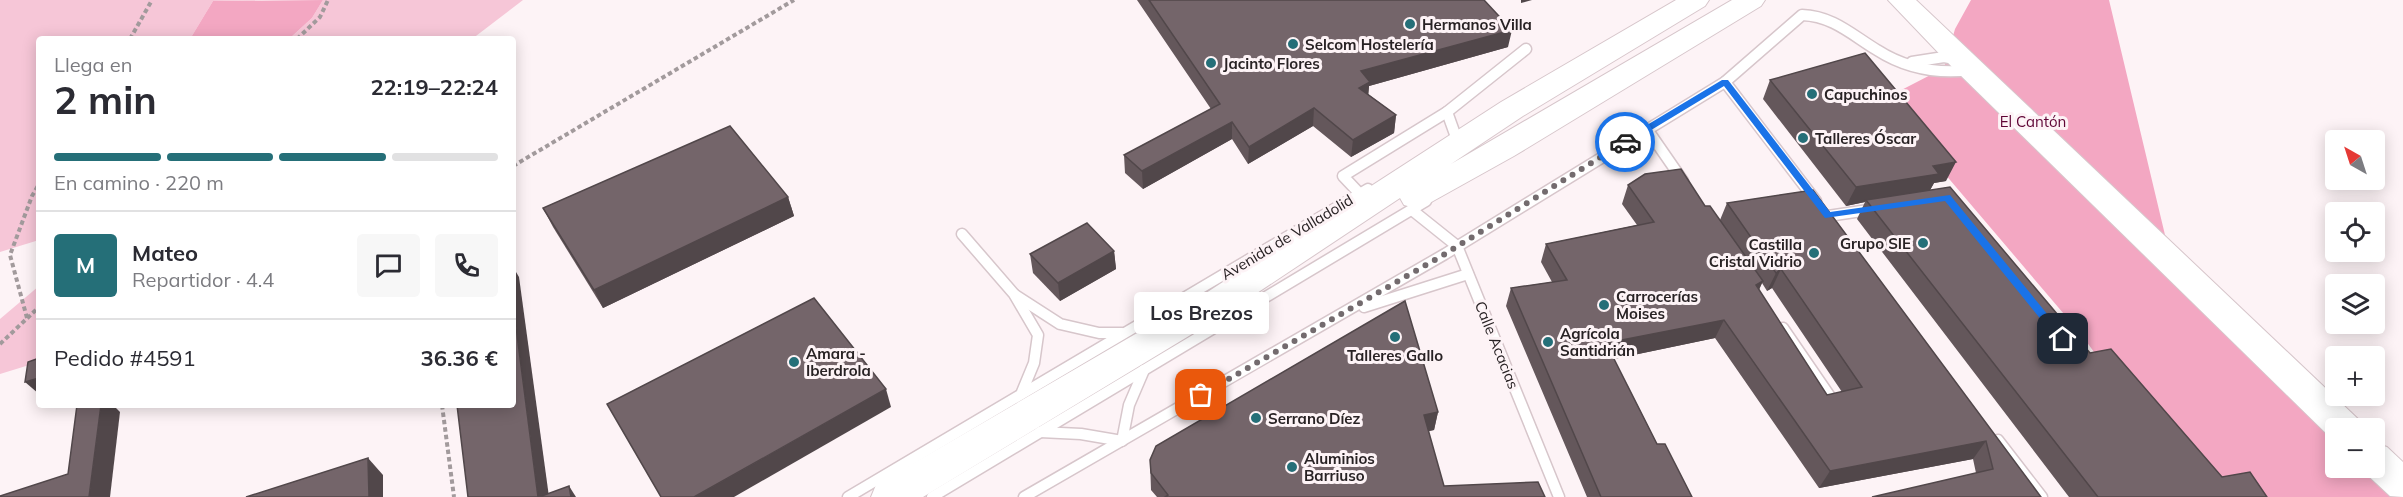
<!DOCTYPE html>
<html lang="es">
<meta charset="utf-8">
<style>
:root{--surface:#fff;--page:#f7f7f7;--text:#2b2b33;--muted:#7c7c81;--line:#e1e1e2;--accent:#256f78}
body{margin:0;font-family:Mulish,sans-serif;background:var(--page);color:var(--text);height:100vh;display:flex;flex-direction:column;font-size:22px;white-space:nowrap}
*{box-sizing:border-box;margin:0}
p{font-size:20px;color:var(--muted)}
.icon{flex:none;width:33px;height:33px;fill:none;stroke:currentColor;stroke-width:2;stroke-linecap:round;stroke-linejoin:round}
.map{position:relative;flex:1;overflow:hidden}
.sheet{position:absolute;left:36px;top:36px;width:480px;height:372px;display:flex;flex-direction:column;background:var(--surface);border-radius:6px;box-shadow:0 3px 15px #0003}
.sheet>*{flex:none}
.needle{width:39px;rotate:321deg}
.fabs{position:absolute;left:2325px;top:130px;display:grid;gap:12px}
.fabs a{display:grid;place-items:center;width:60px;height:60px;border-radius:6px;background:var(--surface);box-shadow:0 3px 15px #0003;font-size:30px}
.pin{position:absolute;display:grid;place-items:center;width:51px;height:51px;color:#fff;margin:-26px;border-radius:12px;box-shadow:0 3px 9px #0006}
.courier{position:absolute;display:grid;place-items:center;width:60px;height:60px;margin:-30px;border:4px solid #1a73e8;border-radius:50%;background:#fff;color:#222;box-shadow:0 2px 8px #0007}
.bubble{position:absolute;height:42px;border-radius:6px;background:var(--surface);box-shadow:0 3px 15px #0003;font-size:20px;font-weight:700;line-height:42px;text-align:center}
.summary em{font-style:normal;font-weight:700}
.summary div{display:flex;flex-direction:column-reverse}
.summary{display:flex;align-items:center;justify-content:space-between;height:102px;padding:0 18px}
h1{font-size:39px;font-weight:700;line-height:45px}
.bar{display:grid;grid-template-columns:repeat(4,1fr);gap:9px 6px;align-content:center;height:72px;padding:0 18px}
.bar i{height:8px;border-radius:4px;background:var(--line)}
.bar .on{background:var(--accent)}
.bar p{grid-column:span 4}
.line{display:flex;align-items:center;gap:15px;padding:0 18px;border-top:2px solid var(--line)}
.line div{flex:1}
.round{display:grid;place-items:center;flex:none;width:63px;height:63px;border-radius:6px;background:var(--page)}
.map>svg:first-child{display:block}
.green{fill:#f6c6d7}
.forest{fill:#f3a7c2}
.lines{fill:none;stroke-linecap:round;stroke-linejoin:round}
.lane-casing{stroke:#d7c6cb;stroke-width:13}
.secondary-casing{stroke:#d7c6cb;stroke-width:2}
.highway-casing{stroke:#d7c6cb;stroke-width:2}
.path{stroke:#a29a9c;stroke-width:4;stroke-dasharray:4.5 3;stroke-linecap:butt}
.lane{stroke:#fff;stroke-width:10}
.secondary{fill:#fff;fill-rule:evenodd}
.highway{fill:#fff;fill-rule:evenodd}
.wall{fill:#64575b;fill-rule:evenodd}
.shaded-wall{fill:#51474a}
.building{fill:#74656a;stroke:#51474a;stroke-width:1.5}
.route{fill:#1a73e8}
.done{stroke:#736b6e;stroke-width:6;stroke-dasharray:0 10.8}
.poi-dot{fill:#256f78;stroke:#fdf3f6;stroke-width:2}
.labels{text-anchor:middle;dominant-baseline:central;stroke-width:6;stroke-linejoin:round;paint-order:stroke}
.poi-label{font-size:15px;font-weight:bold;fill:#282224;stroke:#fdf3f6;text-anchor:start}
.park-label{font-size:15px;fill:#5f0535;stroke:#fdf3f6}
.street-label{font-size:15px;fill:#282224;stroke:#fdf3f6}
</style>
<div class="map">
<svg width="2403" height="497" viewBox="0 0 2403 497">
<rect width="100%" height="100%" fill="#fdf3f6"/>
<!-- green -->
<g class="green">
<polygon points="0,0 262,0 213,1 190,39 39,39 39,240 0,252"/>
<polygon points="323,0 523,0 472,39 289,39 312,18"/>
<polygon points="39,286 39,362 0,374 0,319"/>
</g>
<!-- forest -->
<g class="forest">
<polygon points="323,0 312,18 289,39 190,39 213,1"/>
<polygon points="1971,0 2109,0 2165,235 2173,253 2336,429 2336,468 2374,468 2375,441 2403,467 2403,497 2237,497 2150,430 2081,334 1882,100 1944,68 1955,29"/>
</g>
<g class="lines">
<defs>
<g id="lane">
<polyline points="1912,62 1944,57 1955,59"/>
<polyline points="1725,82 1816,201"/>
<polyline points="1647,129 1683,181"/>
<polyline points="1456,137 1447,112 1526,49"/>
<polyline points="1360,194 1343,176 1447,112"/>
<polyline points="1412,210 1457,246 1559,497"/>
<polyline points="1828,216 1875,209"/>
<polyline points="962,234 1014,294 1038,335 1034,363 1022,392"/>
<polyline points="1015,295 1060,324 1099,333 1122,333"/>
<polyline points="1364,307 1468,274"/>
<polyline points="1783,328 1829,395"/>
<polyline points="1040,432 1081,434 1122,441 1129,405 1144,370"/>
<polyline points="1998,440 2042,497"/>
<polyline points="848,497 1368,189"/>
<polyline points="932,497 1426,201"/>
<path d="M1024,497l421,-243 280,-172 77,-67c31,1 50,20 75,35 28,18 61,24 94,20"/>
</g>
<g id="secondary">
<polygon points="1888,0 1916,0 2358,419 2363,429 2336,429 2336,440 2332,439 1952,67"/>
<polygon points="2374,443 2387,447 2403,462 2403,497 2390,496 2361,469 2374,468"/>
</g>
<polygon id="highway" points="1676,0 1709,0 1705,6 1523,116 1451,164 1732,0 1765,0 1761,6 1514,156 1426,205 1415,208 1404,205 1400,198 1230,311 923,497 871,497 876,485 1206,293 1501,102"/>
</defs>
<!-- lane casing -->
<use href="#lane" class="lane-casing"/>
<!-- secondary casing -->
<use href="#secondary" class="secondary-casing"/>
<!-- highway casing -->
<use href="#highway" class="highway-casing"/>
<!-- path -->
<g class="path">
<polyline points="130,39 152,0"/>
<polyline points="297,39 320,17 328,0"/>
<polyline points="513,166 794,0"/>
<polyline points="27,318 10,255 32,196 39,184"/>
<polyline points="0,344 39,307"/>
<polyline points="442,405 454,497"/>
</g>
<!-- lane -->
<use href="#lane" class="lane"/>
<!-- secondary -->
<use href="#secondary" class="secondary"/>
<!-- highway -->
<use href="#highway" class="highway"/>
</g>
<!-- wall -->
<g class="wall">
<polygon points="1137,0 1484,0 1508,47 1369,86 1368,94 1396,115 1394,133 1351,157 1313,126 1248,164 1232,139 1143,189 1125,173 1124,155 1211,109"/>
<polygon points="1770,80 1946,181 1934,183 1930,190 2090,353 2222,477 2267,497 2069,497 1857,219 1865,202 1846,206 1763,99"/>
<path d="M1628,185l77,21 15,14 7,-17 86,-13 228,307 -65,-24 -3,-14 -154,29 -104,-150 -101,21 43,85 35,53h-105l-81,-191 5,-18 41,-6 -11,-20 5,-18 91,-19 -15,-21zM1762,283l5,8 5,-3 70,104 -15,3 -68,-105z"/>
<polygon points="788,197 794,216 603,308 553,227 543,208"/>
<polygon points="1114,251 1116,269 1060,301 1033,273 1030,254"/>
<polygon points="1438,412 1434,430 1428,431 1444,486 1545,497 1157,497 1151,490 1150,460"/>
</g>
<!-- shaded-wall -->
<g class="shaded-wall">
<polygon points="1521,0 1532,0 1521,3"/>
<polygon points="1512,30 1508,47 1369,86 1368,100 1357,105 1361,71"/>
<polygon points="1314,108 1313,126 1248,164 1249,147"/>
<polygon points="1396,115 1394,133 1351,157 1353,140"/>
<polygon points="1232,122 1232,139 1143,189 1142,171"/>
<polygon points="1956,162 1946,181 1934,183 1929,192 1866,200 1865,202 1846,206 1856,187 1933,166"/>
<polygon points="788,197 794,216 603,308 594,290"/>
<polygon points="1114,251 1116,269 1060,301 1058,283"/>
<polygon points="513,267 519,277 549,497 538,497 513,304"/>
<polygon points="1781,269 1772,288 1767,291 1776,273"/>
<polygon points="1763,281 1754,299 1756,285"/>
<polygon points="1724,320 1715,338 1600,362 1606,343"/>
<polygon points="39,378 39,394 25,382"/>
<polygon points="886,389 891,407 734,497 694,497"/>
<polygon points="101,405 113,405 120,412 110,497 89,497"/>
<polygon points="1438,412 1434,430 1420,433 1424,415"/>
<polygon points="1986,441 1973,459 1819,488 1830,471"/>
<polygon points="368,458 383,475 383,497 369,497"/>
<polygon points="569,486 576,497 571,497"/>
</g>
<!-- building -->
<g class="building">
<polygon points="1149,0 1484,0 1512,30 1361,71 1370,82 1359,88 1396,115 1353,140 1314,108 1249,147 1232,122 1142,171 1124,155 1220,104"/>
<polygon points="1865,53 1956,162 1933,166 1939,174 1856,187 1770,80"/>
<polygon points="730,126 788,197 594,290 543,208"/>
<polygon points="1681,169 1705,206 1710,206 1763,281 1756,285 1827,395 1862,387 1781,269 1776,273 1727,203 1813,190 2041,497 1872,497 1993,469 1986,441 1830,471 1724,320 1606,343 1657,444 1665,444 1692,497 1601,497 1511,288 1567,280 1546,244 1654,222 1628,185 1645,174"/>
<polygon points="1950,187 2090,353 2111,349 2222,477 2250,472 2267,497 2098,497 1866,200"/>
<polygon points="1087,223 1114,251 1058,283 1030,254"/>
<polygon points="814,298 886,389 694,497 661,497 607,404"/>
<polygon points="1405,301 1438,412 1424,415 1444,486 1538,482 1545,497 1165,497 1168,495 1151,473 1150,460 1156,446"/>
<polygon points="513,304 538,497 468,497 457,405 513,405"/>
<polygon points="39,358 39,378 25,382 28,362"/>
<polygon points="77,405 101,405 89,497 0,497 0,496 68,474"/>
<polygon points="368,458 369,497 246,497"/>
<polygon points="569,486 571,497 539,497"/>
</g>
<!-- route -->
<polygon class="route" points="1722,80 1728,80 1830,212 1950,195 2066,337 2066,342 2059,342 1945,201 1825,218 1724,86 1628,144 1622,144 1622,140"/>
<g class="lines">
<!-- done -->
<polyline class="done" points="1201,395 1445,254 1625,142"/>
</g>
<!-- markers -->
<g class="poi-dot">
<circle cx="1410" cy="24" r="6"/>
<circle cx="1293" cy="44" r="6"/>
<circle cx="1211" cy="63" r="6"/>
<circle cx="1812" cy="94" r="6"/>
<circle cx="1803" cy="138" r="6"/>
<circle cx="1923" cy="243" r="6"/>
<circle cx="1814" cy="253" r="6"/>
<circle cx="1604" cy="305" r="6"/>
<circle cx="1395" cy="337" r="6"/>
<circle cx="1548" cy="342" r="6"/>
<circle cx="794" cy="362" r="6"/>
<circle cx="1256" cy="418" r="6"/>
<circle cx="1292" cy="467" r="6"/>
</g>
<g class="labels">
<!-- poi labels -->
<g class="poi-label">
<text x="1422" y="24">Hermanos Villa</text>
<text x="1305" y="44">Selcom Hostelería</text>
<text x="1223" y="63">Jacinto Flores</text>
<text x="1824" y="94">Capuchinos</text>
<text x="1815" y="138">Talleres Óscar</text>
<text x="1911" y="243" text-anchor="end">Grupo SIE</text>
<text x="1802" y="244" text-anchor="end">Castilla<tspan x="1802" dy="17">Cristal Vidrio</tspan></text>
<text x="1616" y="296">Carrocerías<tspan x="1616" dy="17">Moises</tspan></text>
<text x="1560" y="333">Agrícola<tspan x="1560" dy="17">Santidrián</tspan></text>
<text x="806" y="353">Amara -<tspan x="806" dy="17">Iberdrola</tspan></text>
<text x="1395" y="355" text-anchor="middle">Talleres Gallo</text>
<text x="1268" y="418">Serrano Díez</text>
<text x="1304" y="458">Aluminios<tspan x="1304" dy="17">Barriuso</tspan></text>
</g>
<!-- park labels -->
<g class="park-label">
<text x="2033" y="121">El Cantón</text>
</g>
<!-- street labels -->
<g class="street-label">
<text transform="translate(1287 237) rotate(-31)">Avenida de Valladolid</text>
<text transform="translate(1497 345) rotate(68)">Calle Acacias</text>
</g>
</g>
</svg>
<div class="fabs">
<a><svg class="needle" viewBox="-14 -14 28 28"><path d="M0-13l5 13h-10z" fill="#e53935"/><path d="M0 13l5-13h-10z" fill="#7c7c81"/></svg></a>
<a><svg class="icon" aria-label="locate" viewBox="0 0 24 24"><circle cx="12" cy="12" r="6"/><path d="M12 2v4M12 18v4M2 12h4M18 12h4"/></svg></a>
<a><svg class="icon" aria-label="layers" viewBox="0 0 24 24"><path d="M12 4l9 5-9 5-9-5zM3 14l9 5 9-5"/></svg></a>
<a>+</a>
<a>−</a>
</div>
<div class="pin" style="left:1201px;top:395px;background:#ea580c"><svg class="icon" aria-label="bag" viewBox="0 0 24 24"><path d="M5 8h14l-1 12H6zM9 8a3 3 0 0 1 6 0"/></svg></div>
<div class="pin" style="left:2063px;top:339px;background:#1f2937"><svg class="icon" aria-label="home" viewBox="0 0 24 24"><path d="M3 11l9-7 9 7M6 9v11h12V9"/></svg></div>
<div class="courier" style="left:1625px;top:142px"><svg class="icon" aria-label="car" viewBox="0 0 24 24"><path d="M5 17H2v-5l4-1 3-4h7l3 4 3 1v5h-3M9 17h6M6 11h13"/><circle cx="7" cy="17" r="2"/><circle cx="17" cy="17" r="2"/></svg></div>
<div class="bubble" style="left:1134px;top:292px;width:135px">Los Brezos</div>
<section class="sheet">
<div class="summary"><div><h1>2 min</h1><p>Llega en</p></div><em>22:19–22:24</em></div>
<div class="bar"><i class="on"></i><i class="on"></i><i class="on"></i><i></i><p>En camino · 220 m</p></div>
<div class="line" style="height:108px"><b class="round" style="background:var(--accent);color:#fff">M</b><div><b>Mateo</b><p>Repartidor · 4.4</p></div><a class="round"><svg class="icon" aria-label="chat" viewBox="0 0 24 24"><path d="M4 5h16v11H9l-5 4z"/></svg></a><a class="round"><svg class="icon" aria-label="phone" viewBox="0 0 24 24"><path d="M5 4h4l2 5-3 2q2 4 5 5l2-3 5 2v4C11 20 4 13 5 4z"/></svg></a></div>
<div class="line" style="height:78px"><div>Pedido #4591</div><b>36.36 €</b></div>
</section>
</div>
